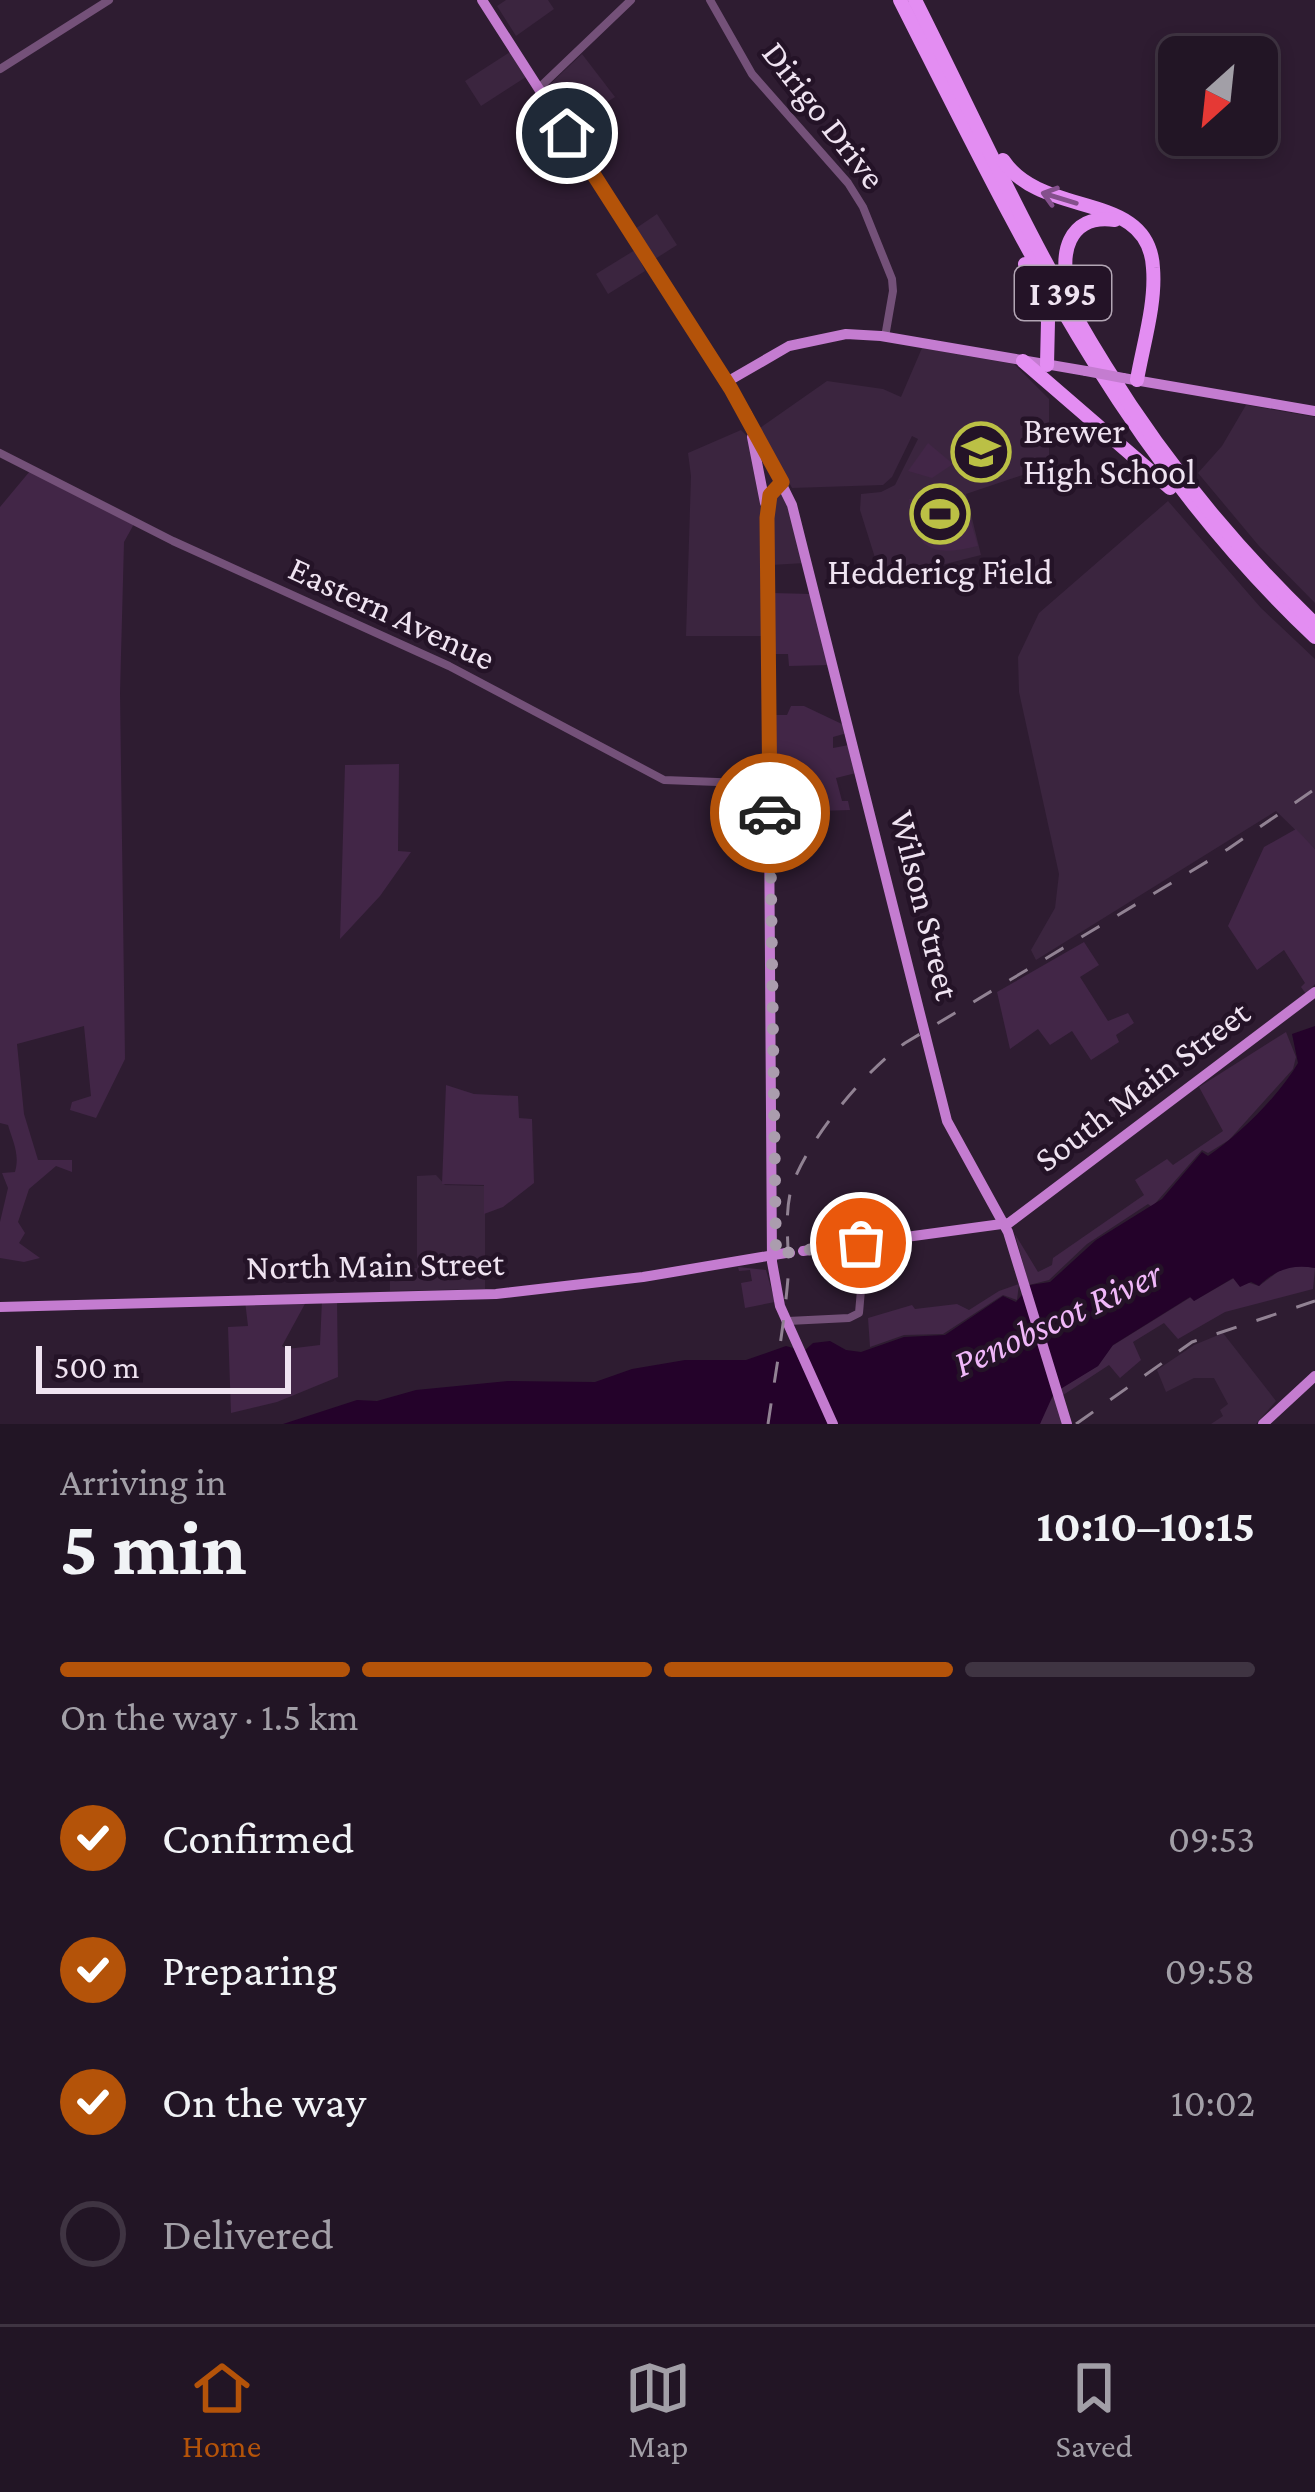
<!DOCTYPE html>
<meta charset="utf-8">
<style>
:root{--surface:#221525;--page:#2e2232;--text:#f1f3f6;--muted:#a29fa7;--line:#3f3442;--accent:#b45309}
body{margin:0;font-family:"Crimson Pro",serif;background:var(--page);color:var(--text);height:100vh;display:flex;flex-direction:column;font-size:45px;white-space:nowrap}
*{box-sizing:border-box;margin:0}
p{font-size:39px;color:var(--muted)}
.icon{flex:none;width:66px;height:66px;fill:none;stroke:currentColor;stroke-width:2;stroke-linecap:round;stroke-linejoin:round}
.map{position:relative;height:1424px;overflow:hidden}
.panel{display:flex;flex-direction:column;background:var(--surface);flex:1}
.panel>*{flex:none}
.needle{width:78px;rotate:207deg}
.controls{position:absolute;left:1158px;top:36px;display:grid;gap:24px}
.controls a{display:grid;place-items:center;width:120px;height:120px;border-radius:18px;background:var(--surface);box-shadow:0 6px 18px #0003,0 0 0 3px var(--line);font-size:60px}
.scale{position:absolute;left:36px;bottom:30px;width:255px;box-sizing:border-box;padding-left:12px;border:6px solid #efe3f1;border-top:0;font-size:33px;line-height:42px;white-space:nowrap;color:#efe3f1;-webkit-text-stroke:9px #241327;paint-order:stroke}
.pin{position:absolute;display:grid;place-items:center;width:102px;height:102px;color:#fff;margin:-51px;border:6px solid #fff;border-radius:50%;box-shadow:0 3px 12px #0007}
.courier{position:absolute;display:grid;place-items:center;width:120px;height:120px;margin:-60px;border:9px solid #b45309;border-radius:50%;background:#fff;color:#222;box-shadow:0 3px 15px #0007}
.summary em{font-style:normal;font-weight:700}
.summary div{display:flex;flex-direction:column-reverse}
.summary{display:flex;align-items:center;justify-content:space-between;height:204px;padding:0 60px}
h1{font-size:78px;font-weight:700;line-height:90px}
.bar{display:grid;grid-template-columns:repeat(4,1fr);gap:18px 12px;align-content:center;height:144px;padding:0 60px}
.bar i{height:15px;border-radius:9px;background:var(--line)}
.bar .current{background:var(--accent)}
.bar p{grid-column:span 4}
ol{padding:0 60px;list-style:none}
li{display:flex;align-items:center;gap:36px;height:132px}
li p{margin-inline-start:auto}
li .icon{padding:12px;border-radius:50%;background:var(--accent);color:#fff;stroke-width:4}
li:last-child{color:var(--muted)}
li i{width:66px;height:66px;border:6px solid var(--line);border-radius:50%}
.tab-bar{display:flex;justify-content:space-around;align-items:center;height:168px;border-top:3px solid var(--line);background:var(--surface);font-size:33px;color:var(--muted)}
.tab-bar a{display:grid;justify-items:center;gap:6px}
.tab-bar .current{color:var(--accent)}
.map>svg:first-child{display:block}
.built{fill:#3b253f}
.green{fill:#422647}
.water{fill:#24022a}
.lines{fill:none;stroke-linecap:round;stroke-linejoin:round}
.minor{stroke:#745179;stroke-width:8}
.major{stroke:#c47cd0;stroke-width:10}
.highway{stroke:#e38df2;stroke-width:14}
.rail{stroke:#918293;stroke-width:3;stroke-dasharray:21 21;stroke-linecap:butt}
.major-bridge{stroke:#c47cd0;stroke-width:10}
.oneway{stroke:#84508c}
.done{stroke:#ab9dae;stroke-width:12;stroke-dasharray:0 21.6}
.route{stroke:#b45309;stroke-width:15}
.labels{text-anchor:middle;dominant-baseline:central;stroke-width:9;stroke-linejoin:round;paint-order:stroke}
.shield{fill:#241327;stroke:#b2a5b4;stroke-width:3}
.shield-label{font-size:33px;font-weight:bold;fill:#efe3f1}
.street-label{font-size:36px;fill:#efe3f1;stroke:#241327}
.poi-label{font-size:36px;fill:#efe3f1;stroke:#241327;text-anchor:start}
.water-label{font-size:39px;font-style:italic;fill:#f0b7f9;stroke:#241327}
</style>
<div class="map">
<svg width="1315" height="1424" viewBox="0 0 1315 1424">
<rect width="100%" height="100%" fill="#2e1c31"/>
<!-- built -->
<g class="built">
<polygon points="506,0 548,0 554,9 516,36 497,6"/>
<polygon points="510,52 526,77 481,106 465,81"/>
<polygon points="582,54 615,97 573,124 568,123 548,86"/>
<polygon points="657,214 677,245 655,259 635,229"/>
<polygon points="635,250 645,271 608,294 596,274"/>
<polygon points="922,348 1014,364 1049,399 1049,466 966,494 981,555 882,580 860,510 861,494 881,492 895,485 918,439 912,436 892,477 883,485 792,488 760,428 827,381 883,389 901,397"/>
<polygon points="1246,405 1315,417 1315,603 1259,546 1198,473 1222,446"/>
<polygon points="741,430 749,438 762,502 764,636 686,636 691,476 688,453"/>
<polygon points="780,491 784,495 805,563 771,565 772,500"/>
<polygon points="1168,501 1261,608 1315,659 1315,849 1276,811 1036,960 1031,950 1055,908 1059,874 1019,692 1018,657 1039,613"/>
<polygon points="436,1175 445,1185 485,1186 485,1289 390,1291 390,1269 417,1268 417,1176"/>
<polygon points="1223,1333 1276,1401 1256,1424 1211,1424 1223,1416 1220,1410 1228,1404 1214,1378 1194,1378 1166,1392 1157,1370 1194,1345"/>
</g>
<!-- green -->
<g class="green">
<polygon points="928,443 953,464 932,478 908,471"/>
<path d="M30,471l104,53 -10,18 -4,151 5,366 -29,59 -26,-8 2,-8 19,-6 -7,-70 -67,18 7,70 14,46h34v12l-16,-6 -27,23 -11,33 7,11 -6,10 21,15 -16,4 -24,-4v-36l8,-34 -6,-15 13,-1c5,-18 -2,-30 -7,-47l-8,-2v-616z"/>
<path d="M962,491l16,55c-49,12 -63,3 -69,-47z"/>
<polygon points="772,593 811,594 829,665 789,666 788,654 773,654"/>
<polygon points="791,706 804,706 844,725 847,733 833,737 833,748 849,745 856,773 836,778 842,801 848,801 850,810 785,812 784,802 774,802 773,715 787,715"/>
<polygon points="399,764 398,851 411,852 380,896 340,939 345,765"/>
<polygon points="1296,829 1315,849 1315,984 1306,994 1301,987 1305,983 1284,950 1257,970 1228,926 1264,847"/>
<polygon points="1084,942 1099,965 1080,977 1108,1021 1128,1013 1134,1023 1116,1035 1119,1042 1091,1060 1072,1031 1050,1045 1038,1029 1010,1049 997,992"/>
<polygon points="1286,1032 1296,1057 1293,1069 1229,1140 1208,1153 1202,1150 1152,1207 1148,1204 1087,1244 1049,1280 1029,1285 1015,1234 1038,1272 1052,1265 1053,1258 1144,1195 1135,1180 1167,1159 1173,1165 1223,1131 1199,1087"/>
<polygon points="446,1085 474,1094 518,1096 519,1118 532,1119 534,1183 503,1207 484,1214 484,1185 442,1184"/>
<polygon points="1299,1265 1315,1268 1313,1289 1225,1312 1178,1339 1164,1323 1133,1342 1141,1360 1120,1378 1109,1365 1057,1399 1065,1424 1040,1424 1043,1410 1059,1389 1098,1366 1112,1346 1191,1297 1194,1301 1234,1278 1259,1286 1283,1268"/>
<polygon points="738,1267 766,1270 775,1302 745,1308 741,1283 752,1281 750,1270 739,1271"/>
<polygon points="1019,1284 1017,1300 1003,1295 943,1334 904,1335 870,1347 868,1318 912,1305 915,1309 957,1304 969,1310 999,1291"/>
<polygon points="337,1299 338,1377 277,1402 231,1413 228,1327 248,1326 245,1301 307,1300 282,1346 287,1349 320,1345 322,1300"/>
</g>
<!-- water -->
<path class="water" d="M1315,1026v242c-22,-4 -39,1 -56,18l-8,-4 -11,5 -7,-9 -39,23 -4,-4 -77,48 -15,21 -44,27 -14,31h-757l74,-24 20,1 39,-11 92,-9 87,1 37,-13 53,-9h61l40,-14 18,5 9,-8 17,-2 16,9 15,2 43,-15 41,-2 58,-39 13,6 14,-17 20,-3 46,-42 66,-41 40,-47 6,4c32,-22 70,-59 90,-93l-6,-29z"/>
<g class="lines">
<!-- minor -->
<g class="minor">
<polyline points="710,0 752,74 848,183 863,207 892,279 893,291 885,337"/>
<polyline points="0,69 109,0"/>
<polyline points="539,88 631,0"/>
<polyline points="0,453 173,541 449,666 664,780 769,784"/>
<polyline points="788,1321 849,1318 859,1313 865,1244"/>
</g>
<!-- major -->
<g class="major">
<polyline points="482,0 747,414 792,505 947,1121 1008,1232 1067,1424"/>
<polyline points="1123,378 1315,411"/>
<polyline points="725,383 789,346 846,334 881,336 1086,371"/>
<polyline points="752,437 765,503"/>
<polyline points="782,482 770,495 767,518 772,1262 780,1306 833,1424"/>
<polyline points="803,1251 1009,1223 1315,992"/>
<polyline points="0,1307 496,1294 643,1277 786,1253"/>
<polyline points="1263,1424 1315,1376"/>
</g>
<!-- highway -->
<g class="highway">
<path d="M900,0c119,235 220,453 415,637"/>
<path d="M915,0c62,123 118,250 191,367 58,94 129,180 208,256"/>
<path d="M1003,160c40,60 146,29 150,108 3,36 -10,77 -16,112"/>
<polyline points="1025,264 1048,321 1047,365"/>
<path d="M1071,293c-14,-37 -3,-80 44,-73"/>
<polyline points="1023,361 1170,488"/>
</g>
<!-- rail -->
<g class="rail">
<path d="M768,1424c7,-48 16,-97 20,-146 2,-31 -5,-61 4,-92 15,-45 73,-116 113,-143l323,-194 87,-60"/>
<polyline points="1076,1424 1192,1342 1315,1301"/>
</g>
<!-- major-bridge -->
<g class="major-bridge">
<polyline points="1086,371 1123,378"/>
<polyline points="786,1253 790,1253"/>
</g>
</g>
<!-- one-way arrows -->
<defs><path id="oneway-shaft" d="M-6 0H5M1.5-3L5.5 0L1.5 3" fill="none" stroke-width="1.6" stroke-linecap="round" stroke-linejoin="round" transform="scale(3)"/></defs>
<use class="oneway" href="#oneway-shaft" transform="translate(1059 198) rotate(-163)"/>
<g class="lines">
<!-- done -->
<polyline class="done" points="770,813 776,1254 861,1243"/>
<!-- route -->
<polyline class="route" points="567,133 731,389 782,482 770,495 767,518 770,813"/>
</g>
<!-- icons -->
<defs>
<symbol id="school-ring" viewBox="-11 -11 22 22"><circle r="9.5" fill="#241327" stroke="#bbc045" stroke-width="1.5"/><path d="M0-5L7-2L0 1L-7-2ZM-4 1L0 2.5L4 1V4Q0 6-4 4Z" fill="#bbc045"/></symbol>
<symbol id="stadium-ring" viewBox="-11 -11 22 22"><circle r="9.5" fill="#241327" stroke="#bbc045" stroke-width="1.5"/><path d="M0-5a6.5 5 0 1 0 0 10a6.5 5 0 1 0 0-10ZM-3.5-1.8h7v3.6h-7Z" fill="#bbc045"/></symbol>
</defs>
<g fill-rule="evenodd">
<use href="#school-ring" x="948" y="419" width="66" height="66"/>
<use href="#stadium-ring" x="907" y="481" width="66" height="66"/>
</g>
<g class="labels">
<!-- shield labels -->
<rect class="shield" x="1015" y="266" width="96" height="54" rx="9"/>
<g class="shield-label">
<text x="1063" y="293">I 395</text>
</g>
<!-- street labels -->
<g class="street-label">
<text transform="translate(824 115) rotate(52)">Dirigo Drive</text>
<text transform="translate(392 613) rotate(25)">Eastern Avenue</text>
<text transform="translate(925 905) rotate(76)">Wilson Street</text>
<text transform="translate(1142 1086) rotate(-37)">South Main Street</text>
<text transform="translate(375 1265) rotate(-1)">North Main Street</text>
</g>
<!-- poi labels -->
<g class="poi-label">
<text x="1023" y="431">Brewer<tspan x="1023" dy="41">High School</tspan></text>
<text x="940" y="572" text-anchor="middle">Heddericg Field</text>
</g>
<!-- water labels -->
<g class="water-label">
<text transform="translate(1057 1318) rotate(-25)">Penobscot River</text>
</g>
</g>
</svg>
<div class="controls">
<a><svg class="needle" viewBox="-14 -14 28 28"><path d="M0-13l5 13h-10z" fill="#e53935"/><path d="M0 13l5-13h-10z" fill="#a29fa7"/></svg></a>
</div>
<div class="scale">500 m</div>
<div class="pin" style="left:861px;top:1243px;background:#ea580c"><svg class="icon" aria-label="bag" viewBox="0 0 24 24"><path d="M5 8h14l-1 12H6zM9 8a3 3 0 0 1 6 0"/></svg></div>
<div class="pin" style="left:567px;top:133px;background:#1f2937"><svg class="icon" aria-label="home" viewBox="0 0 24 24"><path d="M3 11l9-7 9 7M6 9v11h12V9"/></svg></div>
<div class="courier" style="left:770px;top:813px"><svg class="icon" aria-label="car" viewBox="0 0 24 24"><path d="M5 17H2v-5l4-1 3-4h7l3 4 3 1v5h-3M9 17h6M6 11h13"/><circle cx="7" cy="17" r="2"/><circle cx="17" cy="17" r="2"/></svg></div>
</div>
<section class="panel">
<div class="summary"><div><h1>5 min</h1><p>Arriving in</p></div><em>10:10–10:15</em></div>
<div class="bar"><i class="current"></i><i class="current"></i><i class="current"></i><i></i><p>On the way · 1.5 km</p></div>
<ol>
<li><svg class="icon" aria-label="check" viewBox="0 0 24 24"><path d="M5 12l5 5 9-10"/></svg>Confirmed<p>09:53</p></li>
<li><svg class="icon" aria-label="check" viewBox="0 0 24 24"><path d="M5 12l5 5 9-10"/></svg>Preparing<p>09:58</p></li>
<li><svg class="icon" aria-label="check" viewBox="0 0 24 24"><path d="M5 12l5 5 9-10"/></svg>On the way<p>10:02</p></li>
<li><i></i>Delivered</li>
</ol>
</section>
<nav class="tab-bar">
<a class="current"><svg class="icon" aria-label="home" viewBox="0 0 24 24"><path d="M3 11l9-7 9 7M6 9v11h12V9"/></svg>Home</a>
<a><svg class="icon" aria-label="map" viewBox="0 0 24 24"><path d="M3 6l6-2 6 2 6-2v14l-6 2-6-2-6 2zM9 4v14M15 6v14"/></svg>Map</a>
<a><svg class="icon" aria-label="saved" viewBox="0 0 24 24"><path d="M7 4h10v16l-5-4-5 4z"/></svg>Saved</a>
</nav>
